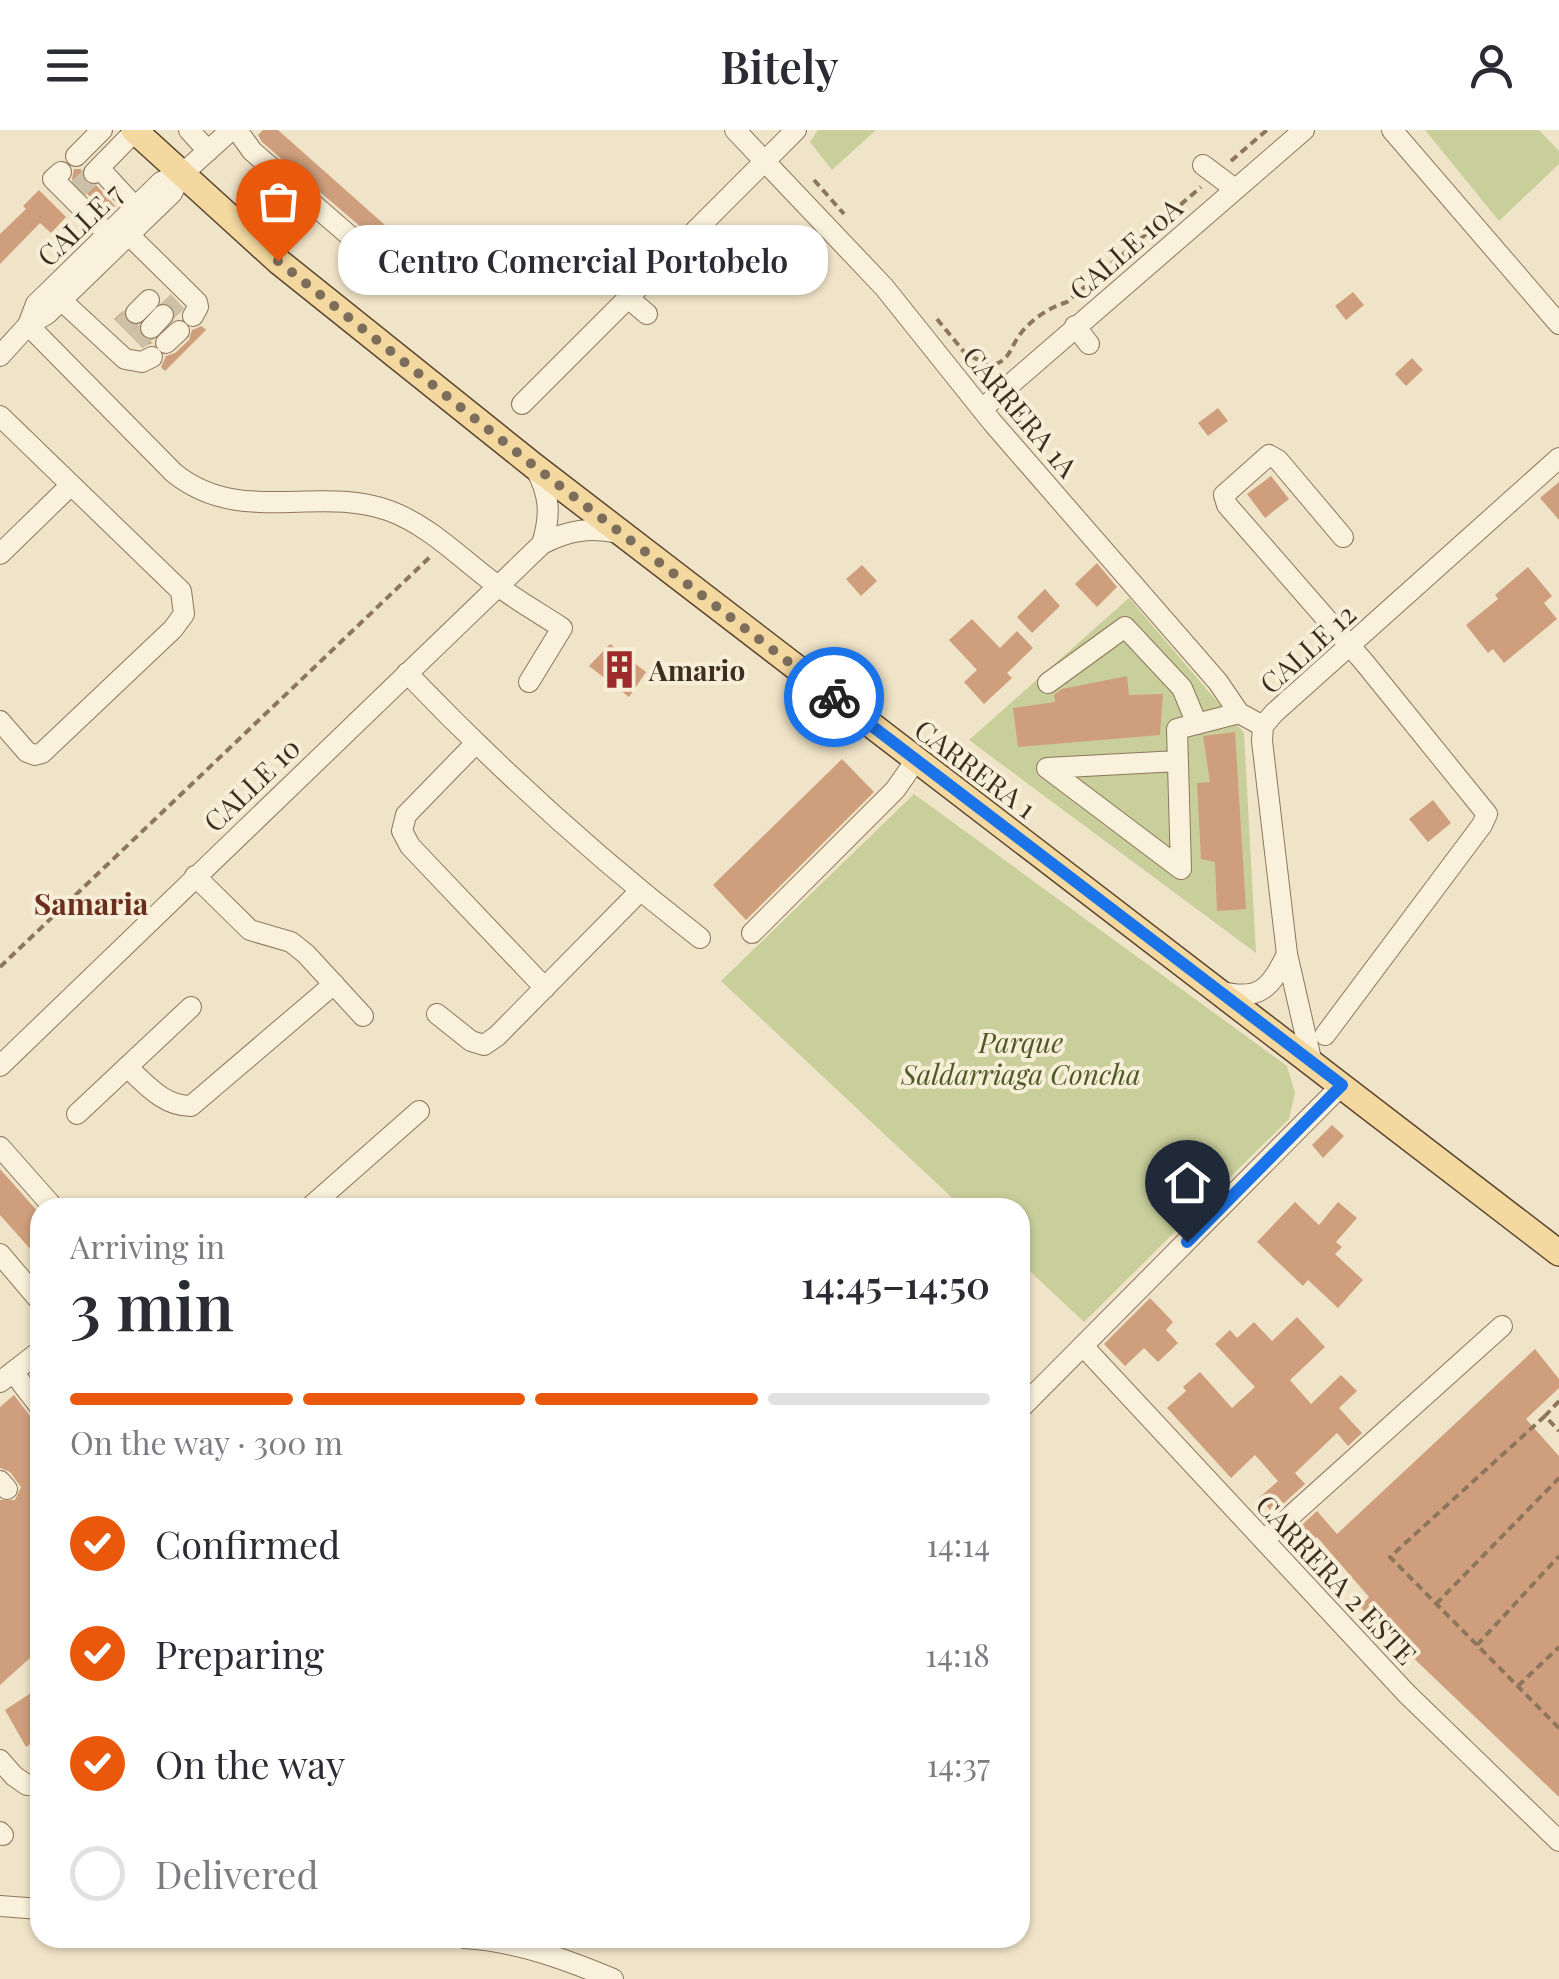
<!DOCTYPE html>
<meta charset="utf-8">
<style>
:root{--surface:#fff;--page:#f2f2f3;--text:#2b2b33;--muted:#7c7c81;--line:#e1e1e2;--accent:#ea580c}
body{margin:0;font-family:"Playfair Display",serif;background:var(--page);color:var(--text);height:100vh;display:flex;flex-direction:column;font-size:38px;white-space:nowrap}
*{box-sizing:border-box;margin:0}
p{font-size:32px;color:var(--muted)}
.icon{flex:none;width:55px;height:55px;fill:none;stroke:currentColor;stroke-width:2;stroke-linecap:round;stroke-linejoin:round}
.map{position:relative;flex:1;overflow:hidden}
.details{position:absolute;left:30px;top:1068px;width:1000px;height:750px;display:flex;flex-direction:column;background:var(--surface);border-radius:30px;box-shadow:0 2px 8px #0004}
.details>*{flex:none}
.pin{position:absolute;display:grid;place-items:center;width:85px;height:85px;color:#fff;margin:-102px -42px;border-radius:50% 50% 50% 0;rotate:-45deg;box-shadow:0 0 10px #0007}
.pin .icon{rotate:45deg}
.courier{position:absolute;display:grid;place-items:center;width:100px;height:100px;margin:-50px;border:8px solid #1a73e8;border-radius:50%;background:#fff;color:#222;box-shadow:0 2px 12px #0007}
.bubble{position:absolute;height:70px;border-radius:30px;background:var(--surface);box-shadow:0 2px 8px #0004;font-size:32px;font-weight:600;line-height:70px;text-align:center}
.summary em{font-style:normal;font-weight:600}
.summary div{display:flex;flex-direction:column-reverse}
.summary{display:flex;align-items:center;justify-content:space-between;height:170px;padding:0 40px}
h1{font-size:65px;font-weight:600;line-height:75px}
.bar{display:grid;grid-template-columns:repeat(4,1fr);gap:15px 10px;align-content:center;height:120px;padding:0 40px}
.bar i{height:12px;border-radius:8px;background:var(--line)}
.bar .active{background:var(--accent)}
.bar p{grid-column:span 4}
ol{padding:0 40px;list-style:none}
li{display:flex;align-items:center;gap:30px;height:110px}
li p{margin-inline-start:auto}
li .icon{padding:10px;border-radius:50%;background:var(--accent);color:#fff;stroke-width:4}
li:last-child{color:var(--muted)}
li i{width:55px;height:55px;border:5px solid var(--line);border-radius:50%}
header{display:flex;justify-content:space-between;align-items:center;height:130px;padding:0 40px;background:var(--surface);font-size:45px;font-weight:600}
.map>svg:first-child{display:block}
.green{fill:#c9cf9b}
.building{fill:#cf9f7d}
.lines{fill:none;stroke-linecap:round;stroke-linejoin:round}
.minor-tunnel{stroke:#ccc0a6;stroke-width:20;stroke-dasharray:20 10;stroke-linecap:butt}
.minor-casing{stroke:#8d765c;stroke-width:22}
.major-casing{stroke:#5b4430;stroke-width:28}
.path{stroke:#8d765c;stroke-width:4;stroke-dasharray:8 5;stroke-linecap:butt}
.minor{stroke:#faf1dc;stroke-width:20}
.major{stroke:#f3d9a0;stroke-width:25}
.done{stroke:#7c6e5b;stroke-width:10;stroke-dasharray:0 18}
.route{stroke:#1a73e8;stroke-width:12}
.labels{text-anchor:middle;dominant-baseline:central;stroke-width:8;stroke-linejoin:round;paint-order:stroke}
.street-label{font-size:28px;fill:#3d2e20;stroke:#f7eed8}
.poi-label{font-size:28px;font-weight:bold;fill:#3d2e20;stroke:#f7eed8;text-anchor:start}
.park-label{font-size:28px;font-style:italic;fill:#4d5a26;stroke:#f7eed8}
.neighbourhood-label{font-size:30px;font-weight:bold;fill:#6b2e1e;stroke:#f7eed8}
</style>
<header><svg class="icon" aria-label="menu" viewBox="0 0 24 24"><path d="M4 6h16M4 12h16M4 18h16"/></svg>Bitely<svg class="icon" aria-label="person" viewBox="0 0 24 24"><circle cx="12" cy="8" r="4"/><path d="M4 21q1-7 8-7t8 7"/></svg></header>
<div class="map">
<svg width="1559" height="1849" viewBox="0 0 1559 1849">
<rect width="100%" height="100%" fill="#f0e4c8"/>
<!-- green -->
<g class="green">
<polygon points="818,0 876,0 832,40 810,12"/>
<polygon points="1425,0 1539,0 1559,21 1559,34 1499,91"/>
<polygon points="1129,468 1244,603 1256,823 969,610"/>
<polygon points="914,664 1287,936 1295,963 1289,989 1084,1192 1020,1132 1020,1078 962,1077 721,851"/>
</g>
<!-- building -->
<g class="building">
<polygon points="263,0 278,0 430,135 400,162 357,128 370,122 372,110 369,104 262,12 258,5"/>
<polygon points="74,39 81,39 84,52 97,56 115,76 107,83 72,49"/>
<polygon points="39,60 66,87 51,103 40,93 0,134 0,104 26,79 23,76"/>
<polygon points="1353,162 1364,175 1346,190 1335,176"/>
<polygon points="123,181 126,192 138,196 141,207 153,213 142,217 114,189"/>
<polygon points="202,196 206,200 165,241 161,237 166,226 175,223 189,210 192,200"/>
<polygon points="1412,228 1423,240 1406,256 1395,244"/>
<polygon points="1218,278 1228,291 1208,306 1198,293"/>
<polygon points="1271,346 1289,369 1265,388 1247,364"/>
<polygon points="1559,352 1559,390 1540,368"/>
<polygon points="1097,433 1117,457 1097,477 1075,454"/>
<polygon points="862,435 877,451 861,466 846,449"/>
<polygon points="1528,437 1552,466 1544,473 1557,489 1504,533 1493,519 1488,523 1466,495 1498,469 1495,465"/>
<polygon points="1045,459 1060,476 1032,503 1017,487"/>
<polygon points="972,489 1000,518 1017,501 1033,518 1007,543 1012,548 984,574 964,552 977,540 949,510"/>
<polygon points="610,514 646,542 629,567 589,536"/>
<polygon points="1127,546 1129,565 1163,564 1160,605 1018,617 1013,578 1055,572 1054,565 1062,559"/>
<polygon points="1235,602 1246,779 1217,781 1215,732 1201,729 1197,653 1210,652 1203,606"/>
<polygon points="842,629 874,662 746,790 713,755"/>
<polygon points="1433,670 1451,693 1428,712 1409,689"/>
<polygon points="1332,995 1344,1006 1323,1028 1312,1015"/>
<polygon points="0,1039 40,1084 40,1130 0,1085"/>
<polygon points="1295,1072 1319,1095 1338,1072 1357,1088 1336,1112 1342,1117 1335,1124 1363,1150 1338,1178 1308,1150 1303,1156 1257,1112"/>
<polygon points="1150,1168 1173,1192 1166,1200 1178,1213 1158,1232 1144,1218 1125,1236 1104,1214"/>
<polygon points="1297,1187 1325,1217 1290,1250 1311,1274 1341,1245 1357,1261 1339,1278 1362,1303 1348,1316 1337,1303 1295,1343 1305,1354 1273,1383 1259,1368 1278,1351 1255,1325 1231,1348 1167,1278 1186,1261 1183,1257 1200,1242 1232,1278 1255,1257 1215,1214 1230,1200 1237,1208 1254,1192 1272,1211"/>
<polygon points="1535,1219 1559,1249 1559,1258 1526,1289 1559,1326 1559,1667 1360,1477 1369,1467 1317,1407 1305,1419 1292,1404 1317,1381 1337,1404"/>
<polygon points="14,1265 30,1286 40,1291 40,1519 0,1555 0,1370 15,1370 21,1357 10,1342 0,1338 0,1277"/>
<polygon points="40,1557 40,1607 26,1617 5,1580"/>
</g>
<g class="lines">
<!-- minor-tunnel -->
<g class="minor-tunnel">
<polyline points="78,59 94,43"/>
<polyline points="163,185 178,171"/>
<polyline points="122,197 136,183"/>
<polyline points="136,211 151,198"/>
</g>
<defs>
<g id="minor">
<polyline points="189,0 208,21"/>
<polyline points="237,0 252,21 359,114"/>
<polyline points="735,0 884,157 992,292 1218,552 1239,583 1263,596"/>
<polyline points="1392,0 1559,194"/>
<polyline points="76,26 102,0"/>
<polyline points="1203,35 1235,59"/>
<polyline points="99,38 135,77"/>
<polyline points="61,42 53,49 108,104"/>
<polyline points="94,43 135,1"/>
<polyline points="129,105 197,172 198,177 193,186"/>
<polyline points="628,168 647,184"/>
<polyline points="61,170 125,229 142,232 152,227"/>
<polyline points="136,183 149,170"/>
<path d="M28,195l146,148c67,54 144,11 216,38 42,16 72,49 108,75 20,15 43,28 64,42l-33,54"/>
<polyline points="28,195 36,174 161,52 181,45"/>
<polyline points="1075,196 1089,214"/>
<polyline points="151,198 163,185"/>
<polyline points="166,213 179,201"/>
<polyline points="0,226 28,195 47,184 172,63 181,45 231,0"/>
<polyline points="522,274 796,0"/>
<polyline points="982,279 1304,0"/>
<polyline points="0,286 181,461 184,484 173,499 42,623 35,625 27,622 0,591"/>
<path d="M535,338c15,26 16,47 7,76"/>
<polyline points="0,424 71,355"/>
<path d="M407,543c91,95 189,184 293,265"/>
<polyline points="1048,553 1125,497 1182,558 1197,594"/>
<polyline points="476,613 406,685 402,701 410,716 545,858"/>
<polyline points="1178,631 1047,638 1181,739 1177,599 1239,583"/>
<polyline points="195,746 250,800 291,812 306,824 363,886"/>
<polyline points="752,803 895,660 916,630"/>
<path d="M1220,861c39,11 51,-3 67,-37"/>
<polyline points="437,884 471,911 484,915 497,906 640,761"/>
<polyline points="1325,905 1482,695 1487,684 1364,532 1227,375 1224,365 1269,325 1278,330 1343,407"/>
<polyline points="1311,929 1287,824 1262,611 1263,596 1274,583 1559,328"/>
<path d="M0,936l542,-522c26,-14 49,-17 77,-11"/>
<path d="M127,937c19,17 36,39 64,39l143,-122"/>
<polyline points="77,984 191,877"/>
<polyline points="0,1017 54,1078"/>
<polyline points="309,1078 419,981"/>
<polyline points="0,1124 40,1171"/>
<polyline points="1083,1216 1407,1564 1559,1711"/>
<polyline points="13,1242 40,1277"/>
<polyline points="0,1252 40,1221"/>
<polyline points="1020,1279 1342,955"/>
<polyline points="0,1351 7,1359"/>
<polyline points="1264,1410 1502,1196"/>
<polyline points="0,1630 14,1646 27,1655 40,1653"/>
<polyline points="0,1702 3,1705"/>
<polyline points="0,1776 40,1779"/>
<path d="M464,1808c52,3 101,21 149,41"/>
</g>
<polyline id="major" points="134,0 278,131 534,336 1559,1123"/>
</defs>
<!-- minor casing -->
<use href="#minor" class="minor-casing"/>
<!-- major casing -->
<use href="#major" class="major-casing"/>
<!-- path -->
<g class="path">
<polyline points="1231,31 1267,0"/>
<polyline points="814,50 844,84"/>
<path d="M937,189l28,34 25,13c22,-6 19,-18 31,-33 11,-14 29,-26 46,-31l134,-115"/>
<polyline points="0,837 431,426"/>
<polyline points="1559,1271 1545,1286 1559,1301"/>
<polyline points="1545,1286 1390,1427 1559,1598"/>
<polyline points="1436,1474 1559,1348"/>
<polyline points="1477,1515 1559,1426"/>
<polyline points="1518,1556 1559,1517"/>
</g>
<!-- minor -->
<use href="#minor" class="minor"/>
<!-- major -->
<use href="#major" class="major"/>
</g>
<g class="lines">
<!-- done -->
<polyline class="done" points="278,131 534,336 834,567"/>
<!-- route -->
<polyline class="route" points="834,567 1342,955 1187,1112"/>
</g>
<!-- icons -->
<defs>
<symbol id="building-bare" viewBox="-9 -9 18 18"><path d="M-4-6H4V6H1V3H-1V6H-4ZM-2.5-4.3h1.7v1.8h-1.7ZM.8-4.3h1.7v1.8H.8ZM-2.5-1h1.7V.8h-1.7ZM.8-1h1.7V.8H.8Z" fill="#9e2a2b" stroke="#f7eed8" stroke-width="2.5" paint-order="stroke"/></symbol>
</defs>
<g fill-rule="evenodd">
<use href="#building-bare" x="592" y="512" width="55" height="55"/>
</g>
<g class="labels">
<!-- street labels -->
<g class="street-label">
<text transform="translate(79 94) rotate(-44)">CALLE 7</text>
<text transform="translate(1125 118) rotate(-41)">CALLE 10A</text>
<text transform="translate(1021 281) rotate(50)">CARRERA 1A</text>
<text transform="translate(1307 518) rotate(-42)">CALLE 12</text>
<text transform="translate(976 638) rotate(37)">CARRERA 1</text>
<text transform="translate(251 654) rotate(-44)">CALLE 10</text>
<text transform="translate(1337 1449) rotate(47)">CARRERA 2 ESTE</text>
</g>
<!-- poi labels -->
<g class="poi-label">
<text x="649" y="539">Amario</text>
</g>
<!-- park labels -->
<g class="park-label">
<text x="1021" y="911">Parque<tspan x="1021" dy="32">Saldarriaga Concha</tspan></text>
</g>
<!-- neighbourhood labels -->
<g class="neighbourhood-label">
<text x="91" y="773">Samaria</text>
</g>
</g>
</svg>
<div class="pin" style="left:278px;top:131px;background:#ea580c"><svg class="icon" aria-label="bag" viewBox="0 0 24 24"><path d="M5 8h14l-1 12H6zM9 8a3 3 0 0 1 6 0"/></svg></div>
<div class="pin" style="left:1187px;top:1112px;background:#1f2937"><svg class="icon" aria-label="home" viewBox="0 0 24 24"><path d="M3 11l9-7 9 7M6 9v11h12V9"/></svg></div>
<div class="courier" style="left:834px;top:567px"><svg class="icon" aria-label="bike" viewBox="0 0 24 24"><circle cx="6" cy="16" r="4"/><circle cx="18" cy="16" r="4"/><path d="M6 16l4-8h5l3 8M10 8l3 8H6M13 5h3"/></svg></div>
<div class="bubble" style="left:338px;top:95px;width:490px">Centro Comercial Portobelo</div>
<section class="details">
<div class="summary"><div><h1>3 min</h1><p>Arriving in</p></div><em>14:45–14:50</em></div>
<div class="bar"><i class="active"></i><i class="active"></i><i class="active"></i><i></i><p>On the way · 300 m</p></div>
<ol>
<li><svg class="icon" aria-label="check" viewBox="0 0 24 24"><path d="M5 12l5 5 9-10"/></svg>Confirmed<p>14:14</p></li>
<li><svg class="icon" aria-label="check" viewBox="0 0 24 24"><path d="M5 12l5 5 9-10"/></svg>Preparing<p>14:18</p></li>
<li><svg class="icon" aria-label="check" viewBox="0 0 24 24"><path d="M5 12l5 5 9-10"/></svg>On the way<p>14:37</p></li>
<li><i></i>Delivered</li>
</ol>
</section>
</div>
